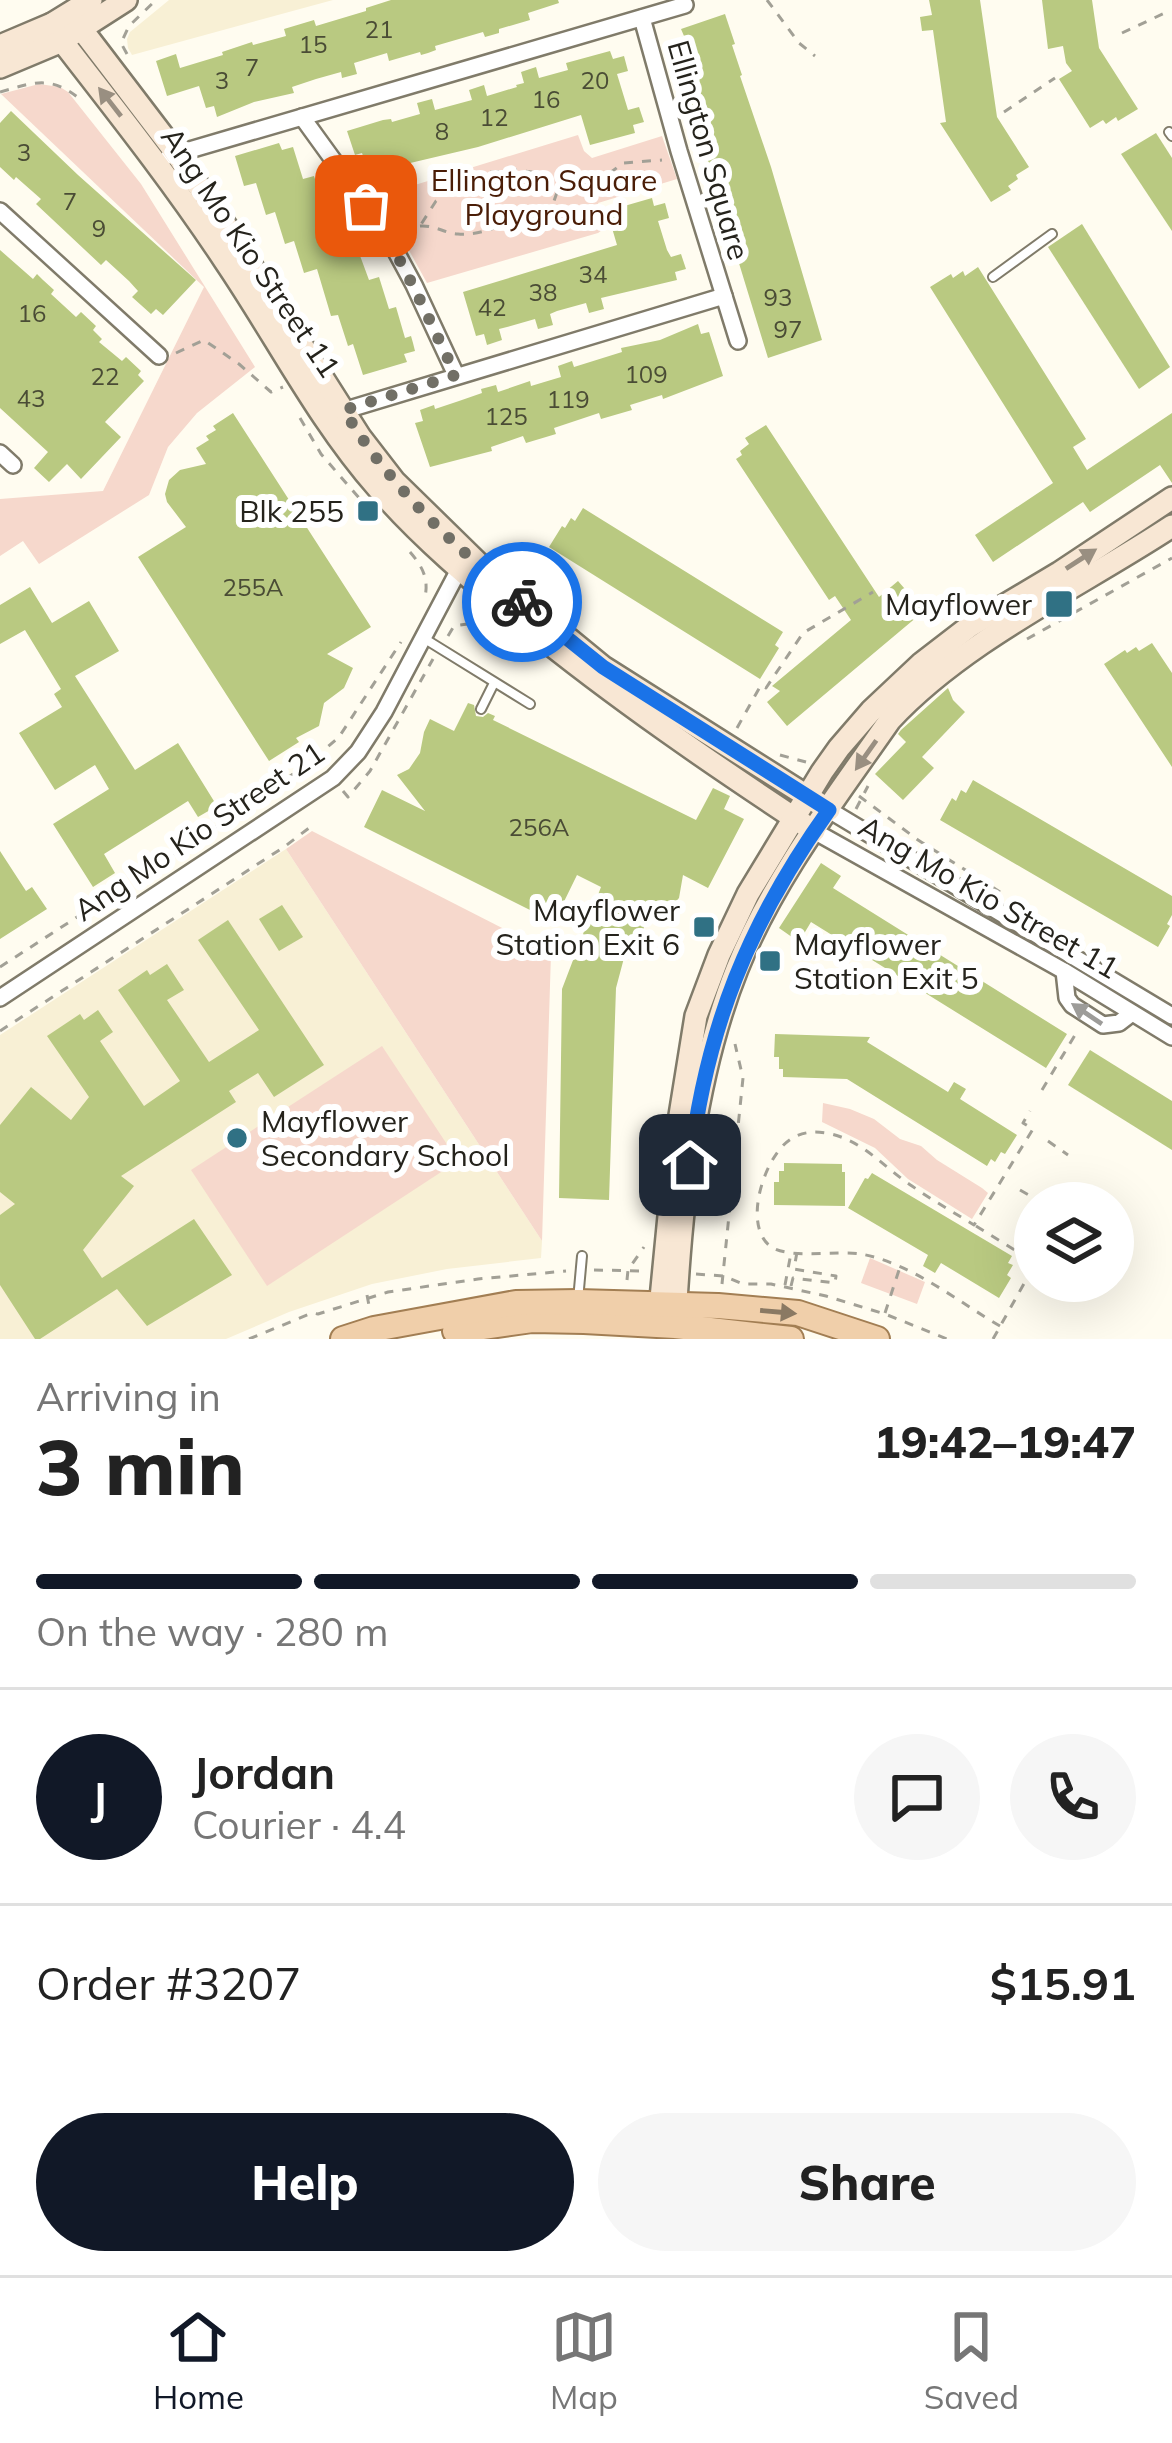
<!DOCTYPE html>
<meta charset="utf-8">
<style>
:root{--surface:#fff;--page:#f6f6f6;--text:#222;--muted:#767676;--line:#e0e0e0;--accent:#111827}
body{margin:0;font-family:Mulish,sans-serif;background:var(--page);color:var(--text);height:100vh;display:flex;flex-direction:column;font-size:45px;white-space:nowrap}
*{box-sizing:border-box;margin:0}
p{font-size:39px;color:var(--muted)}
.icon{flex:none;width:66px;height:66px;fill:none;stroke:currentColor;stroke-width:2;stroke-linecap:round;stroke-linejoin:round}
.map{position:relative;height:1339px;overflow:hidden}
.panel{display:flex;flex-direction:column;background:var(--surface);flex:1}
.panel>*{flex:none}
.tools{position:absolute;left:1014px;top:1182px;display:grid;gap:24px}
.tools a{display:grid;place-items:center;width:120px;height:120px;border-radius:50%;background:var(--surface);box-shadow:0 12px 48px #0002;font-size:60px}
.pin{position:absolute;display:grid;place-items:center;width:102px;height:102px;color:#fff;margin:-51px;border-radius:24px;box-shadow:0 6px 18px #0006}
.courier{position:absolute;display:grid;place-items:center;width:120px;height:120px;margin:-60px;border:9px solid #1a73e8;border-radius:50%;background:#fff;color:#222;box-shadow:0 3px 15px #0007}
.headline em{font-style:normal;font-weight:800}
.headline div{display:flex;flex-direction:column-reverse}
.headline{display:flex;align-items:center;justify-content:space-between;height:204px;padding:0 36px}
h1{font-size:78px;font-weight:800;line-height:90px}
.bar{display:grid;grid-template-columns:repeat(4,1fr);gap:18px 12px;align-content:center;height:144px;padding:0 36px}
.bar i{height:15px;border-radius:9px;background:var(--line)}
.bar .current{background:var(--accent)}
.bar p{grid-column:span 4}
.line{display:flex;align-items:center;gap:30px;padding:0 36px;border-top:3px solid var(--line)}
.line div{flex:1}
.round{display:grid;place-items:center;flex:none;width:126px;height:126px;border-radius:63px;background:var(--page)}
.action{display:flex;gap:24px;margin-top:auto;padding:24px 36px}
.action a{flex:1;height:138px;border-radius:72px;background:var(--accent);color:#fff;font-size:48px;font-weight:800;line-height:138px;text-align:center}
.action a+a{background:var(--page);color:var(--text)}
.dock{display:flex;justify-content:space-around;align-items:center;height:168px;border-top:3px solid var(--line);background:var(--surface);font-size:33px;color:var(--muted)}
.dock a{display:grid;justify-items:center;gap:6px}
.dock .current{color:var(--accent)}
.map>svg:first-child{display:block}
.built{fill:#f8f0d5}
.green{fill:#f6d8cc}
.building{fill:#b9c981}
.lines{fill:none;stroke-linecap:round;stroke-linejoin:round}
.lane-casing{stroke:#807b6a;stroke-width:12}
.street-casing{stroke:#807b6a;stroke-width:20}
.secondary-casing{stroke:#807b6a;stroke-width:26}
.primary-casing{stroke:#a27e53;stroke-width:28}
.path{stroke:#a2a096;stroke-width:3;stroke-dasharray:9 9;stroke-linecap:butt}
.lane{stroke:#fff;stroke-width:8}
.street{stroke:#fff;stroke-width:15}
.secondary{stroke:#f8e7d4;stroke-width:21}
.primary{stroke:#f0cfaa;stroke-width:24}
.oneway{fill:#998f81}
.oneway2{fill:#9d9c99}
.oneway3{fill:#8a7963}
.done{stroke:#716f66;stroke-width:12;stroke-dasharray:0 21.6}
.route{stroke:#1a73e8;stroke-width:15}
.poi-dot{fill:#307184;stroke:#fff;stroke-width:4.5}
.labels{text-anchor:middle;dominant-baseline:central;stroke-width:12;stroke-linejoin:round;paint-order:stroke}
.number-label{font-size:24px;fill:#4a4c35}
.street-label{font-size:30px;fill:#25231c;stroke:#fff}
.park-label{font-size:30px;fill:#4a1d07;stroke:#fff}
.poi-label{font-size:30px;fill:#25231c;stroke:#fff;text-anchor:end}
</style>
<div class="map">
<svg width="1172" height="1339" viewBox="0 0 1172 1339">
<rect width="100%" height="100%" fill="#fffcf0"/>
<!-- built -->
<g class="built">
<polygon points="169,0 333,0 132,55 128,48 127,39 130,32"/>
<polygon points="286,849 542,1241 541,1258 447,1269 372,1284 289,1312 226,1339 0,1339 0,1035"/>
</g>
<!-- green -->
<g class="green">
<polygon points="39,84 60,87 68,92 141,184 255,367 197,413 168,447 149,495 39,564 23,541 0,556 0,499 103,491 204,287 1,94"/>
<polygon points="578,135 584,151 592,158 662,136 677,179 598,203 605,228 598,233 427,283 379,196"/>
<polygon points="312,831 551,953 542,1241 286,849"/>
<polygon points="382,1046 458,1161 267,1286 191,1170"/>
<polygon points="823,1103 850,1109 874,1119 900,1139 921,1146 937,1160 982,1188 988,1193 972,1219 908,1179 875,1148 822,1122"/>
<polygon points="870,1258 925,1282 917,1304 861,1283"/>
</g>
<!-- building -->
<g class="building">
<polygon points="391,0 558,0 559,3 528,13 530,20 499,29 499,33 485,37 483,32 435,46 436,50 428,53 421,55 420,52 389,61 387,53 354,63 357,74 342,78 341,72 316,79 292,87 294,93 254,102 217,117 214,106 206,108 199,86 167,96 156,61 176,54 180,68 223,55 222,52 252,42 253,45 286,36 284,29 314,20 316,26 366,11 366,8"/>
<polygon points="929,0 980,0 997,117 1029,167 1016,175 1018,179 1008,186 1011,190 991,202 940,123 946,122 933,30 922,31 920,17 932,15"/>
<polygon points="1042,0 1092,0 1099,48 1138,109 1118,121 1116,117 1106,124 1103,120 1090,128 1059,79 1072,71 1066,63 1063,46 1048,49"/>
<polygon points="725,14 735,44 732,45 742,75 740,76 771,167 822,340 768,358 723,211 734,207 723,175 714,178 688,102 680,71 683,70 673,40 684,36 681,29"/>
<polygon points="610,51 613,59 624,56 628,71 617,74 628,110 639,107 644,122 633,125 635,133 590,145 581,115 478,147 389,168 390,175 376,179 371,164 366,165 362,153 355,155 347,131 383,120 391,119 392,122 420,114 417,103 432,99 435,110 472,100 469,90 484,85 487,96 517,87 516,85 524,83 521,72 536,67 539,78 568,70 566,63"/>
<polygon points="11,111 78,175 196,280 163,315 156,309 151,314 132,297 138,291 129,281 106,260 101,265 36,204 41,199 16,177 14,180 0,167 0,123"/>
<polygon points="1156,133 1172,158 1172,231 1121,154"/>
<polygon points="279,143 282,150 293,147 303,179 314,176 324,207 333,204 343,236 352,234 369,280 379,277 389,309 396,307 405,338 411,336 413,343 415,351 404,354 407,362 363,375 353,344 348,346 338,315 331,316 317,269 304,273 294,241 285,244 275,212 266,215 256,183 244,186 235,156"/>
<polygon points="652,198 654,206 665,203 669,218 658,221 667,250 671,257 681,254 686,269 675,272 677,280 601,298 604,309 589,313 586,303 557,311 550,314 553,325 538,329 535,319 507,327 499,329 502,340 487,345 484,334 476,336 463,292 617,245 607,211"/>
<polygon points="1082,224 1170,367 1139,389 1048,247"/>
<polygon points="0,250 33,279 37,274 43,280 54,290 51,294 76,317 81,312 96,326 93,330 102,339 99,342 122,361 126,357 141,371 138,375 144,381 105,422 121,437 81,479 67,464 49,482 34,468 48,452 0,408"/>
<polygon points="978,267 1086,439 1073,447 1087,470 1172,413 1172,483 1160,465 1090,512 1083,502 993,562 975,535 1053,483 930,287 951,274 953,278 963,271 965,276"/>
<polygon points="698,324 701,334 709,332 723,376 663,399 662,395 630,405 632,410 601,419 599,413 554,428 556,434 526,443 523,436 491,447 492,451 430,467 415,423 423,421 420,410 434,405 435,409 459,401 482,393 481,389 496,385 498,392 530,381 531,386 561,377 558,366 572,361 574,367 622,352 621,348 660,340"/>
<polygon points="233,413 371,627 327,654 353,668 344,688 324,703 319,726 296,738 299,742 269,761 138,557 186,527 167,502 165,494 169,480 180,470 206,464 196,448 209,440 206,436 216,430 213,426"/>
<polygon points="766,425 879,597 898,581 924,611 787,726 767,702 780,691 772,686 851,620 835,596 829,600 736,459 742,455 740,451 749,444 745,438"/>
<polygon points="583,508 783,632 775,645 779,648 760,679 549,547 562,526 565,528 571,518 575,521"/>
<polygon points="30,587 52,623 89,601 119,651 75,676 135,770 178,743 217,806 198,817 188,801 104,854 115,873 93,887 53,824 109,789 95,765 55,790 19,733 62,707 54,694 61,689 25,630 0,644 0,605"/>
<polygon points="1152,643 1172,673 1172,767 1104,664 1125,650 1127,653 1136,647 1139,651"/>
<polygon points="948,688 953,700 965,712 922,757 934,768 903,800 875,774 906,742 898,734 901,730"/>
<polygon points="468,703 474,705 476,716 483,717 488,713 495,716 493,720 696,820 713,788 730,796 724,809 744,819 708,888 683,875 679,898 671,907 661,911 643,909 644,934 624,958 616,988 609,1200 559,1198 562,989 601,887 577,875 554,922 364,827 382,790 425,811 397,775 409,769 420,753 424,732 430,719 454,731"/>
<polygon points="973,780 1172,896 1172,915 1167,924 1170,926 1158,947 940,820 952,798 956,801 961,790 966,793"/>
<polygon points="0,851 26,891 32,887 47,909 0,939"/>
<polygon points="821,863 841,876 833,888 1067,1034 1046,1068 811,922 799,942 779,928"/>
<polygon points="282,905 303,937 279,951 259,919"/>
<polygon points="228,920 324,1065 274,1097 258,1073 229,1091 236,1102 121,1176 134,1186 83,1250 102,1278 194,1219 232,1275 147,1326 117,1289 40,1339 35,1339 0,1285 0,1215 15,1204 0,1192 0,1125 31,1087 71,1120 89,1097 47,1036 80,1014 84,1020 98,1010 113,1032 100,1041 144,1106 180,1081 118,990 147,970 150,975 167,964 184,990 167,1000 209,1062 259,1030 198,940"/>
<polygon points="775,1034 870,1037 867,1042 948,1092 954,1082 966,1089 960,1099 1017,1135 1005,1154 1001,1152 995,1162 991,1159 987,1166 847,1079 783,1077 783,1069 779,1069 779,1057 774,1057"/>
<polygon points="1090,1050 1172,1101 1172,1150 1068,1085"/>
<polygon points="784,1163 842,1164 842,1172 845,1172 845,1206 774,1205 774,1182 779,1182 779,1171 784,1171"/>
<polygon points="872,1173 1012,1256 1008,1263 1013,1265 1007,1275 1011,1278 999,1298 941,1263 935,1273 923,1266 928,1255 848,1208 865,1178 868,1179"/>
</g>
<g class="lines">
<defs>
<g id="lane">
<polyline points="1169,132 1172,136"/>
<polyline points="993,277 1052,234"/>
<polyline points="425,639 530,704"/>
<polyline points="481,709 494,683"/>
<polyline points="578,1300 582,1256"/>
</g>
<g id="street">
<polyline points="642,18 679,151 738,341"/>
<polyline points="302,117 386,233 414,285 456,375"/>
<polyline points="169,156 685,5"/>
<polyline points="0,211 159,356"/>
<polyline points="336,413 724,296"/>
<polyline points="0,453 13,465"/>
<polyline points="829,810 1172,1016"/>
<polyline points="814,831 1064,971 1172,1037"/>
<polyline points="1064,971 1067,998 1072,1005 1103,1025 1119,1023 1132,1013"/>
<polyline points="0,998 333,778 358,752 384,712 463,562"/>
</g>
<g id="secondary">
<polyline points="70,14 176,153 228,229 360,437 394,481 486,571 603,667 829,810"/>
<path d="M52,24l10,17c56,72 113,144 163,220 51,75 93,159 153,227 44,51 95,93 147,136 92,75 190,142 289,207"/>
<polyline points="0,46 52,24 91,0"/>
<polyline points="0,67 62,41 126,0"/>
<polyline points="659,1319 677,1134 696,1016 719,955 748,894 822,772 839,748 871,711 922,663 970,626 1059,573 1172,498"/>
<path d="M675,1319c6,-114 19,-243 62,-350 36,-90 98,-170 153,-249 74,-80 191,-134 282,-194"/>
</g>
<g id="primary">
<polyline points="455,1331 532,1320 584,1321 675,1326 791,1339"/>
<polyline points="343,1339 374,1329 516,1303 578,1302 718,1306 798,1313 877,1339"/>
</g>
</defs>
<!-- lane casing -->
<use href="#lane" class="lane-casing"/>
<!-- street casing -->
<use href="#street" class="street-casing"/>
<!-- secondary casing -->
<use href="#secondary" class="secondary-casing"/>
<!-- primary casing -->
<use href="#primary" class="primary-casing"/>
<!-- path -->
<g class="path">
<polyline points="767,0 799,43 815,56"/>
<polyline points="1122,33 1169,11"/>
<polyline points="127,54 121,43 129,26 156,0"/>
<path d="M0,92c35,-10 51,-17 81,8"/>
<polyline points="1004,112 1055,78"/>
<path d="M420,226c15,-1 24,7 38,8 25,2 52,-12 74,-22l8,1 14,-12 6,-17"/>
<polyline points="408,235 420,226 436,201 471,174 516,170 545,174 575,187 598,182 623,163 662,160"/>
<polyline points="176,353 204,340 239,364 271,392 283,387"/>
<polyline points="300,418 321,454 366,506"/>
<path d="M410,552c12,14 19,26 15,45"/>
<polyline points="448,636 454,626 487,621 497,628"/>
<polyline points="1027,639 1172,558"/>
<polyline points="737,728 761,685 766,688 803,633 873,592"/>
<polyline points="780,755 806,762"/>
<polyline points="343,791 348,797 370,771 433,659"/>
<polyline points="859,796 918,840 1000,892"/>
<polyline points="856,809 868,786"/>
<polyline points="0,967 256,801 316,757 339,737 401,642"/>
<polyline points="0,1031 284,847 309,828"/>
<polyline points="1042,1090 1078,1030"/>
<polyline points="1048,1141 1068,1155"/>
<polyline points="1020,1190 1041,1202"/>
<polyline points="976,1226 1034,1262"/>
<polyline points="594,1270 644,1271"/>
<polyline points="696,1274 724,1276 743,1284 771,1284 826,1296 885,1314 947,1339"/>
<polyline points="627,1280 628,1270 644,1247"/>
<polyline points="722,1284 743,1078 735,1044"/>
<polyline points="785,1285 791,1253"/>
<polyline points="791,1286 793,1278 835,1283 836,1276 794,1269 797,1252"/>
<polyline points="367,1295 370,1311"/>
<polyline points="885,1313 899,1270"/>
<path d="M1000,1326c-43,-25 -89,-63 -139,-72 -24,-4 -72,6 -91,-8 -28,-22 -5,-91 21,-107 11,-7 22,-8 35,-6 36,6 57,34 86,53 20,14 41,26 62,39l59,-96 -10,-6 7,-12"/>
<polyline points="249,1339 312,1313 318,1314 388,1292 478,1279 566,1271"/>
<polyline points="993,1339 1035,1264"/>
</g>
<!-- lane -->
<use href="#lane" class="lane"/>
<!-- street -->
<use href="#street" class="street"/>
<!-- secondary -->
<use href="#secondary" class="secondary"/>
<!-- primary -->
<use href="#primary" class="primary"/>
</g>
<!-- one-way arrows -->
<defs><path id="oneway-solid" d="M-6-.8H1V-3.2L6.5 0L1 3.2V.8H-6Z" transform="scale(3)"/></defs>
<g class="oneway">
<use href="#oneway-solid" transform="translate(110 102) rotate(-128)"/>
<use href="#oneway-solid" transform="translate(1081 559) rotate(-33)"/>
<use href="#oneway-solid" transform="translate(866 755) rotate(125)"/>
</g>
<use class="oneway2" href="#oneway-solid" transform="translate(1087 1014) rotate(-146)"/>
<use class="oneway3" href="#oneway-solid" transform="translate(778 1312) rotate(5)"/>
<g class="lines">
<!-- done -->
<path class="done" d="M366,206c38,53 61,111 90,169l-112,35c44,75 111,137 178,192"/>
<!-- route -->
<path class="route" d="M522,602l81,65 226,143c-80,112 -123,218 -139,355"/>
</g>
<!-- markers -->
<g class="poi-dot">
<rect x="356" y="499" width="24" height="24" rx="6"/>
<rect x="1044" y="589" width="30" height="30" rx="6"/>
<rect x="692" y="915" width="24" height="24" rx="6"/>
<rect x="758" y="949" width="24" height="24" rx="6"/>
<circle cx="237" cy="1138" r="12"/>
</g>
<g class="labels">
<!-- number labels -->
<g class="number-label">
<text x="379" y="29">21</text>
<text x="313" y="44">15</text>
<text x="252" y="67">7</text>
<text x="222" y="80">3</text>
<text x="595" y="80">20</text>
<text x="546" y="99">16</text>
<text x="494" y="117">12</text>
<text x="442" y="131">8</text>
<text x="24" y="152">3</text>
<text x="70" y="201">7</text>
<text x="99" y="228">9</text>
<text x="593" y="274">34</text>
<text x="543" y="292">38</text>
<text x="778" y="297">93</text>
<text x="492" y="307">42</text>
<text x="32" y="313">16</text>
<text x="788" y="329">97</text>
<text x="646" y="374">109</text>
<text x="105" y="376">22</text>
<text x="31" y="398">43</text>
<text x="568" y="399">119</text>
<text x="506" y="416">125</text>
<text x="253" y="587">255A</text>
<text x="539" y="827">256A</text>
</g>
<!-- street labels -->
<g class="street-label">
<text transform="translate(709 150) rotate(74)">Ellington Square</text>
<text transform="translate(251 252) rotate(56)">Ang Mo Kio Street 11</text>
<text transform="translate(199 831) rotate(-34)">Ang Mo Kio Street 21</text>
<text transform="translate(989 897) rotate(30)">Ang Mo Kio Street 11</text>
</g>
<!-- park labels -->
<g class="park-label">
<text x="544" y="180">Ellington Square<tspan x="544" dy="34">Playground</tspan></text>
</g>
<!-- poi labels -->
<g class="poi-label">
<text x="344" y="511">Blk 255</text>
<text x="1032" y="604">Mayflower</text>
<text x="680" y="910">Mayflower<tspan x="680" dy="34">Station Exit 6</tspan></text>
<text x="794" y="944" text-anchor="start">Mayflower<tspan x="794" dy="34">Station Exit 5</tspan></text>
<text x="261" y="1121" text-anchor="start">Mayflower<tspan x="261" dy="34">Secondary School</tspan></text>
</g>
</g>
</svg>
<div class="tools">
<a><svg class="icon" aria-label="layers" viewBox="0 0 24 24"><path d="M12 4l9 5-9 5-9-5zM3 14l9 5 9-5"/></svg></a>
</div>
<div class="pin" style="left:366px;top:206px;background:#ea580c"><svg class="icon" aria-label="bag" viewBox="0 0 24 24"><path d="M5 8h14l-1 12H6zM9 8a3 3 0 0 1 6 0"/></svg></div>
<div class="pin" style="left:690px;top:1165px;background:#1f2937"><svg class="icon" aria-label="home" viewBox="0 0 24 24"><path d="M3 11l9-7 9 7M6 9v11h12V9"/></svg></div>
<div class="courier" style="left:522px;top:602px"><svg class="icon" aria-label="bike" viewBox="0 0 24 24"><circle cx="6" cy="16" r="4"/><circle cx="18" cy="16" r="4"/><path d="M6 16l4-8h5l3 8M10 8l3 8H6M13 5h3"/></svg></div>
</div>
<section class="panel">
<div class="headline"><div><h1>3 min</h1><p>Arriving in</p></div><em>19:42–19:47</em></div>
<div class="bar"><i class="current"></i><i class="current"></i><i class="current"></i><i></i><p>On the way · 280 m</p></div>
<div class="line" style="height:216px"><b class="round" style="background:var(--accent);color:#fff">J</b><div><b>Jordan</b><p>Courier · 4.4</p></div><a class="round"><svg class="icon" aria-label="chat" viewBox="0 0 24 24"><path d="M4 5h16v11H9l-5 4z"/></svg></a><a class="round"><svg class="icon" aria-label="phone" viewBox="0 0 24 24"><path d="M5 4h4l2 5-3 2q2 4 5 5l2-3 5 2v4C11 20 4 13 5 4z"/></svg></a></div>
<div class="line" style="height:156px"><div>Order #3207</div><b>$15.91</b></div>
<div class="action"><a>Help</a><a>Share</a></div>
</section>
<nav class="dock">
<a class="current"><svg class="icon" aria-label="home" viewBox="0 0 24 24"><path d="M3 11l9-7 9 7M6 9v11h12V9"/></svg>Home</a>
<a><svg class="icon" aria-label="map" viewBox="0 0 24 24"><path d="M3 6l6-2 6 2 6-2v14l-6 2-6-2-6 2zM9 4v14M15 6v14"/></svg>Map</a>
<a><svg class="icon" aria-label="saved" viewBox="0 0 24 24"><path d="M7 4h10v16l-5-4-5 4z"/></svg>Saved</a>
</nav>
